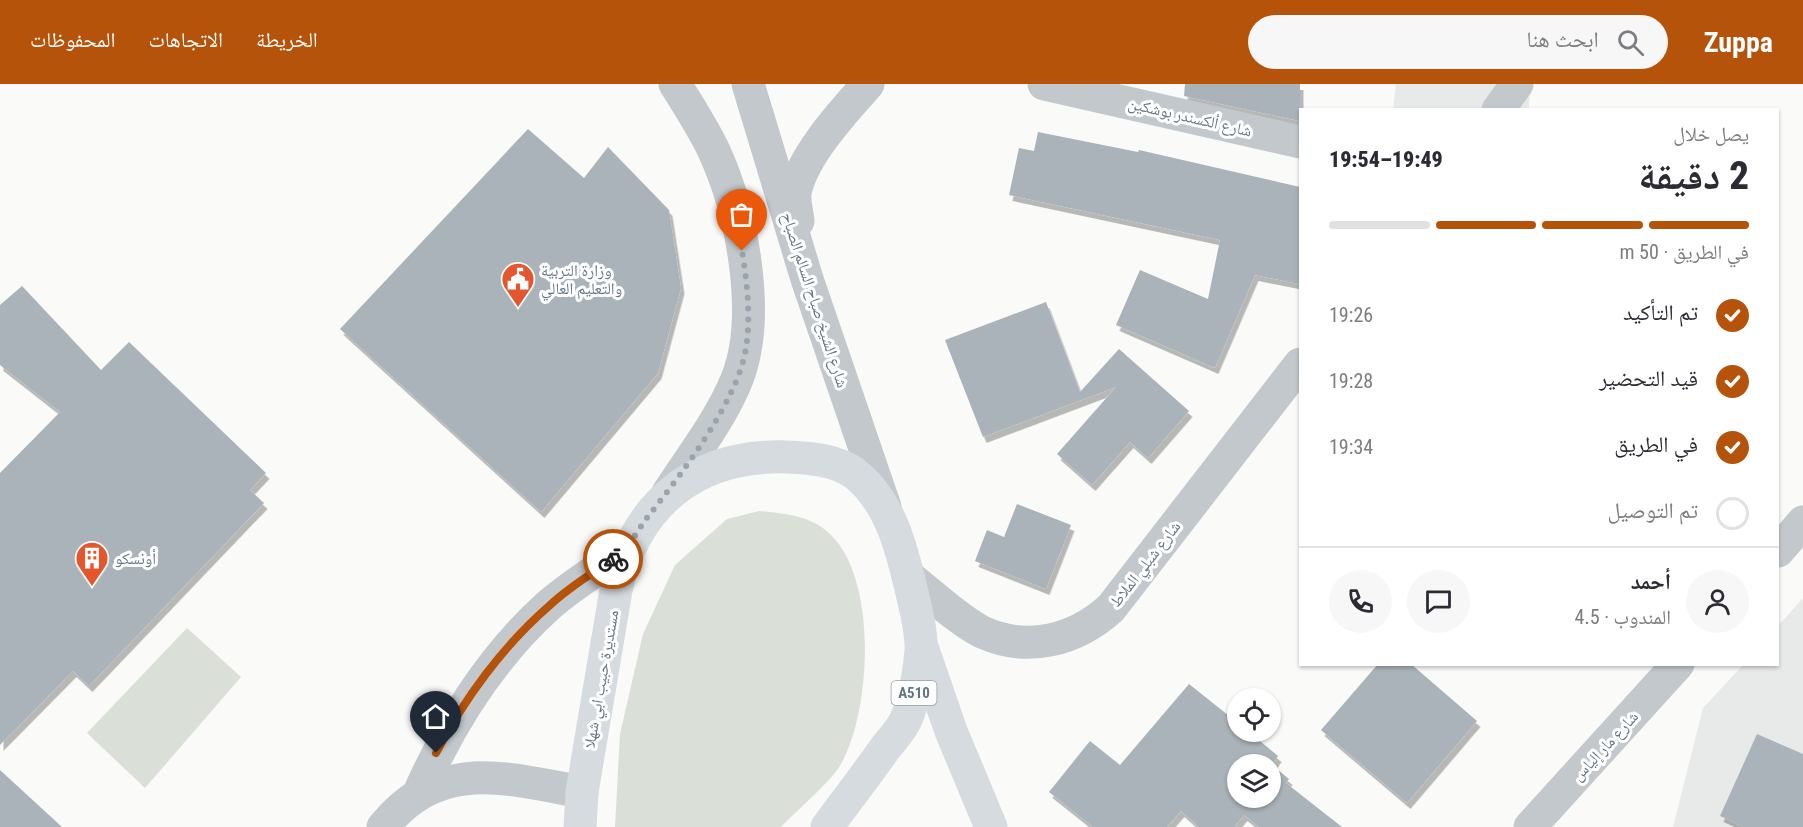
<!DOCTYPE html>
<html lang="ar">
<meta charset="utf-8">
<style>
:root{--surface:#fff;--page:#f7f7f7;--text:#2b2b33;--muted:#7c7c81;--line:#e1e1e2;--accent:#b45309}
body{margin:0;font-family:"Roboto Condensed","Noto Naskh Arabic",sans-serif;background:var(--page);color:var(--text);direction:rtl;height:100vh;display:flex;flex-direction:column;font-size:22px;white-space:nowrap}
*{box-sizing:border-box;margin:0}
p{font-size:20px;color:var(--muted)}
.icon{flex:none;width:33px;height:33px;fill:none;stroke:currentColor;stroke-width:2;stroke-linecap:round;stroke-linejoin:round}
.map{position:relative;flex:1;overflow:hidden;direction:ltr}
.sheet{position:absolute;left:1299px;top:24px;width:480px;height:558px;display:flex;flex-direction:column;background:var(--surface);border-radius:0px;box-shadow:0 2px 4px #0004;direction:rtl}
.sheet>*{flex:none}
.tools{position:absolute;left:1227px;top:604px;display:grid;gap:12px}
.tools a{display:grid;place-items:center;width:54px;height:54px;border-radius:50%;background:var(--surface);box-shadow:0 2px 4px #0004;font-size:30px}
.pin{position:absolute;display:grid;place-items:center;width:51px;height:51px;color:#fff;margin:-62px -26px;border-radius:50% 50% 50% 0;rotate:-45deg;box-shadow:0 0 6px #0007}
.pin .icon{rotate:45deg}
.courier{position:absolute;display:grid;place-items:center;width:60px;height:60px;margin:-30px;border:4px solid #b45309;border-radius:50%;background:#fff;color:#222;box-shadow:0 2px 8px #0007}
.summary em{font-style:normal;font-weight:800}
.summary div{display:flex;flex-direction:column-reverse}
.summary{display:flex;align-items:center;justify-content:space-between;height:102px;padding:0 30px}
h1{font-size:39px;font-weight:800;line-height:45px}
.bar{display:grid;grid-template-columns:repeat(4,1fr);gap:9px 6px;align-content:center;height:72px;padding:0 30px}
.bar i{height:8px;border-radius:4px;background:var(--line)}
.bar .current{background:var(--accent)}
.bar p{grid-column:span 4}
.line{display:flex;align-items:center;gap:15px;padding:0 30px;border-top:2px solid var(--line)}
.line div{flex:1}
.round{display:grid;place-items:center;flex:none;width:63px;height:63px;border-radius:32px;background:var(--page)}
ol{padding:0 30px;list-style:none}
li{display:flex;align-items:center;gap:18px;height:66px}
li p{margin-inline-start:auto}
li .icon{padding:6px;border-radius:50%;background:var(--accent);color:#fff;stroke-width:4}
li:last-child{color:var(--muted)}
li i{width:33px;height:33px;border:3px solid var(--line);border-radius:50%}
header{display:flex;align-items:center;gap:36px;box-sizing:border-box;height:84px;padding:0 30px;background:var(--accent);color:#fff}
header strong{font-size:28px}
nav{display:flex;gap:33px;margin-inline-start:auto;font-size:21px}
.search{width:420px;height:54px;background:var(--page);display:flex;align-items:center;gap:15px;box-sizing:border-box;padding:0 21px;border-radius:33px;color:var(--muted);font-size:22px}
.map>svg:first-child{display:block}
.built{fill:#e8e9e9}
.green{fill:#dadfd7}
.building{fill:#aab3b9;fill-rule:evenodd;filter:url(#shadow)}
.lines{fill:none;stroke-linecap:round;stroke-linejoin:round}
.minor{stroke:#c3c8cc;stroke-width:33}
.highway{stroke:#d6dbdf;stroke-width:33}
.done{stroke:#99a4ac;stroke-width:6;stroke-dasharray:0 10.8}
.route{stroke:#b45309;stroke-width:8}
.labels{text-anchor:middle;dominant-baseline:central;stroke-width:6;stroke-linejoin:round;paint-order:stroke}
.shield{fill:#fff;stroke:#939fa8;stroke-width:1.5}
.shield-label{font-size:15px;font-weight:bold;fill:#657683}
.street-label{font-size:16px;fill:#657683;stroke:#fff}
.poi-label{font-size:16px;fill:#657683;stroke:#fff;text-anchor:start}
</style>
<header>
<strong>Zuppa</strong>
<div class="search"><svg class="icon" aria-label="search" viewBox="0 0 24 24"><circle cx="10" cy="10" r="6"/><path d="M15 15l6 6"/></svg>ابحث هنا</div>
<nav><a>الخريطة</a><a>الاتجاهات</a><a>المحفوظات</a></nav>
</header>
<div class="map">
<svg width="1803" height="743" viewBox="0 0 1803 743">
<defs>
<filter id="shadow"><feDropShadow dx="3.5" dy="6" stdDeviation="0" flood-color="#0004"/></filter>
</defs>
<rect width="100%" height="100%" fill="#fafaf8"/>
<!-- built -->
<g class="built">
<polygon points="1396,0 1530,0 1529,25 1393,26"/>
<polygon points="1803,514 1803,743 1673,743 1703,624 1743,581 1778,580 1778,542"/>
</g>
<!-- green -->
<g class="green">
<path d="M759,427c27,3 52,4 72,24 47,46 40,176 10,229 -11,19 -44,46 -60,63h-166l5,-93 23,-100 32,-69 52,-46z"/>
<polygon points="187,544 241,593 145,704 87,649"/>
</g>
<!-- building -->
<g class="building">
<polygon points="1185,0 1300,0 1300,37 1184,12"/>
<polygon points="528,45 584,94 608,63 669,126 681,204 658,289 541,428 340,245"/>
<polygon points="1038,48 1138,68 1139,66 1300,103 1300,200 1255,191 1215,284 1116,241 1140,186 1208,215 1220,156 1009,111 1019,64 1034,67"/>
<polygon points="22,202 101,286 129,258 266,389 250,406 264,419 89,602 73,587 0,661 0,389 60,328 0,281 0,221"/>
<polygon points="1046,218 1080,308 1119,265 1189,327 1148,374 1130,358 1092,401 1057,370 1116,303 983,353 945,256"/>
<polygon points="1017,420 1071,441 1046,505 975,477 987,446 1004,453"/>
<polygon points="1378,580 1411,580 1477,637 1407,719 1321,646"/>
<path d="M1189,600l49,39v9h11l29,24 -6,9 17,14 -3,4 56,44h-83l-15,-12 -10,12h-35l-18,-16 -14,16h-74l-44,-35 41,-51 30,24zM1238,681h32v33h-32z"/>
<polygon points="1757,650 1803,670 1803,743 1744,743 1720,732"/>
<polygon points="0,686 62,743 0,743"/>
</g>
<g class="lines">
<!-- minor -->
<g class="minor">
<polyline points="748,0 807,195 885,423"/>
<polyline points="1044,0 1300,58"/>
<polyline points="1498,26 1517,0"/>
<path d="M798,137c-1,-9 -4,-20 -3,-28 7,-37 48,-81 73,-109"/>
<path d="M668,409c23,-36 53,-74 69,-114 25,-63 5,-167 -23,-228 -11,-23 -25,-45 -39,-67"/>
<polyline points="1778,467 1803,438"/>
<path d="M908,492c22,17 50,44 74,56 46,21 94,8 129,-24l189,-244"/>
<path d="M419,709c31,-70 72,-136 130,-188 24,-21 52,-38 79,-56"/>
<path d="M383,743c56,-70 122,-49 199,-35"/>
<polyline points="1530,743 1678,580"/>
</g>
<!-- highway -->
<g class="highway">
<polyline points="923,566 951,647 991,743"/>
<path d="M580,743l2,-35 34,-202c20,-88 81,-136 172,-133 22,1 48,3 66,16 38,29 49,81 59,124 4,18 9,36 8,54 -2,22 -6,46 -14,66 -4,11 -14,21 -21,30 -19,27 -39,53 -59,80"/>
</g>
</g>
<g class="lines">
<!-- done -->
<path class="done" d="M613,475c20,-14 22,-27 37,-45 33,-42 88,-114 96,-166 5,-32 1,-66 -4,-97"/>
<!-- route -->
<path class="route" d="M436,669c28,-54 67,-107 113,-147 19,-18 42,-32 64,-47"/>
</g>
<!-- icons -->
<defs>
<symbol id="civic-pin" viewBox="-11 -11 22 30"><path d="M0 17L-7.5 6A9.5 9.5 0 1 1 7.5 6Z" fill="#e4572e" stroke="#fff"/><path d="M-.6-6.5H3V-4.5H.6V-3L4-1V1h2V6H-6V1h2V-1L-.6-3ZM-1.2 2.5V6h2.4V2.5Z" fill="#fff"/></symbol>
<symbol id="building-pin" viewBox="-11 -11 22 30"><path d="M0 17L-7.5 6A9.5 9.5 0 1 1 7.5 6Z" fill="#e4572e" stroke="#fff"/><path d="M-4-6H4V6H1V3H-1V6H-4ZM-2.5-4.3h1.7v1.8h-1.7ZM.8-4.3h1.7v1.8H.8ZM-2.5-1h1.7V.8h-1.7ZM.8-1h1.7V.8H.8Z" fill="#fff"/></symbol>
</defs>
<g fill-rule="evenodd">
<use href="#civic-pin" x="499" y="176" width="38" height="52"/>
<use href="#building-pin" x="73" y="455" width="38" height="52"/>
</g>
<g class="labels">
<!-- shield labels -->
<rect class="shield" x="891.5" y="597" width="45" height="24" rx="4.5"/>
<g class="shield-label">
<text x="914" y="609">A510</text>
</g>
<!-- street labels -->
<g class="street-label">
<text transform="translate(1190 33) rotate(13)">شارع ألكسندر بوشكين</text>
<text transform="translate(815 216) rotate(72)">شارع الشيخ صباح السالم الصباح</text>
<text transform="translate(1145 480) rotate(-52)">شارع شبلي الملاط</text>
<text transform="translate(601 595) rotate(-80)">مستديرة حبيب ابي شهلا</text>
<text transform="translate(1605 662) rotate(-47)">شارع مار إلياس</text>
</g>
<!-- poi labels -->
<g class="poi-label">
<text x="541" y="186">وزارة التربية<tspan x="541" dy="18">والتعليم العالي</tspan></text>
<text x="115" y="474">أونسكو</text>
</g>
</g>
</svg>
<div class="tools">
<a><svg class="icon" aria-label="locate" viewBox="0 0 24 24"><circle cx="12" cy="12" r="6"/><path d="M12 2v4M12 18v4M2 12h4M18 12h4"/></svg></a>
<a><svg class="icon" aria-label="layers" viewBox="0 0 24 24"><path d="M12 4l9 5-9 5-9-5zM3 14l9 5 9-5"/></svg></a>
</div>
<div class="pin" style="left:742px;top:167px;background:#ea580c"><svg class="icon" aria-label="bag" viewBox="0 0 24 24"><path d="M5 8h14l-1 12H6zM9 8a3 3 0 0 1 6 0"/></svg></div>
<div class="pin" style="left:436px;top:669px;background:#1f2937"><svg class="icon" aria-label="home" viewBox="0 0 24 24"><path d="M3 11l9-7 9 7M6 9v11h12V9"/></svg></div>
<div class="courier" style="left:613px;top:475px"><svg class="icon" aria-label="bike" viewBox="0 0 24 24"><circle cx="6" cy="16" r="4"/><circle cx="18" cy="16" r="4"/><path d="M6 16l4-8h5l3 8M10 8l3 8H6M13 5h3"/></svg></div>
<section class="sheet">
<div class="summary"><div><h1>2 دقيقة</h1><p>يصل خلال</p></div><em>19:49–19:54</em></div>
<div class="bar"><i class="current"></i><i class="current"></i><i class="current"></i><i></i><p>في الطريق · 50 m</p></div>
<ol>
<li><svg class="icon" aria-label="check" viewBox="0 0 24 24"><path d="M5 12l5 5 9-10"/></svg>تم التأكيد<p>19:26</p></li>
<li><svg class="icon" aria-label="check" viewBox="0 0 24 24"><path d="M5 12l5 5 9-10"/></svg>قيد التحضير<p>19:28</p></li>
<li><svg class="icon" aria-label="check" viewBox="0 0 24 24"><path d="M5 12l5 5 9-10"/></svg>في الطريق<p>19:34</p></li>
<li><i></i>تم التوصيل</li>
</ol>
<div class="line" style="height:108px"><a class="round"><svg class="icon" aria-label="person" viewBox="0 0 24 24"><circle cx="12" cy="8" r="4"/><path d="M4 21q1-7 8-7t8 7"/></svg></a><div><b>أحمد</b><p>المندوب · 4.5</p></div><a class="round"><svg class="icon" aria-label="chat" viewBox="0 0 24 24"><path d="M4 5h16v11H9l-5 4z"/></svg></a><a class="round"><svg class="icon" aria-label="phone" viewBox="0 0 24 24"><path d="M5 4h4l2 5-3 2q2 4 5 5l2-3 5 2v4C11 20 4 13 5 4z"/></svg></a></div>
</section>
</div>
